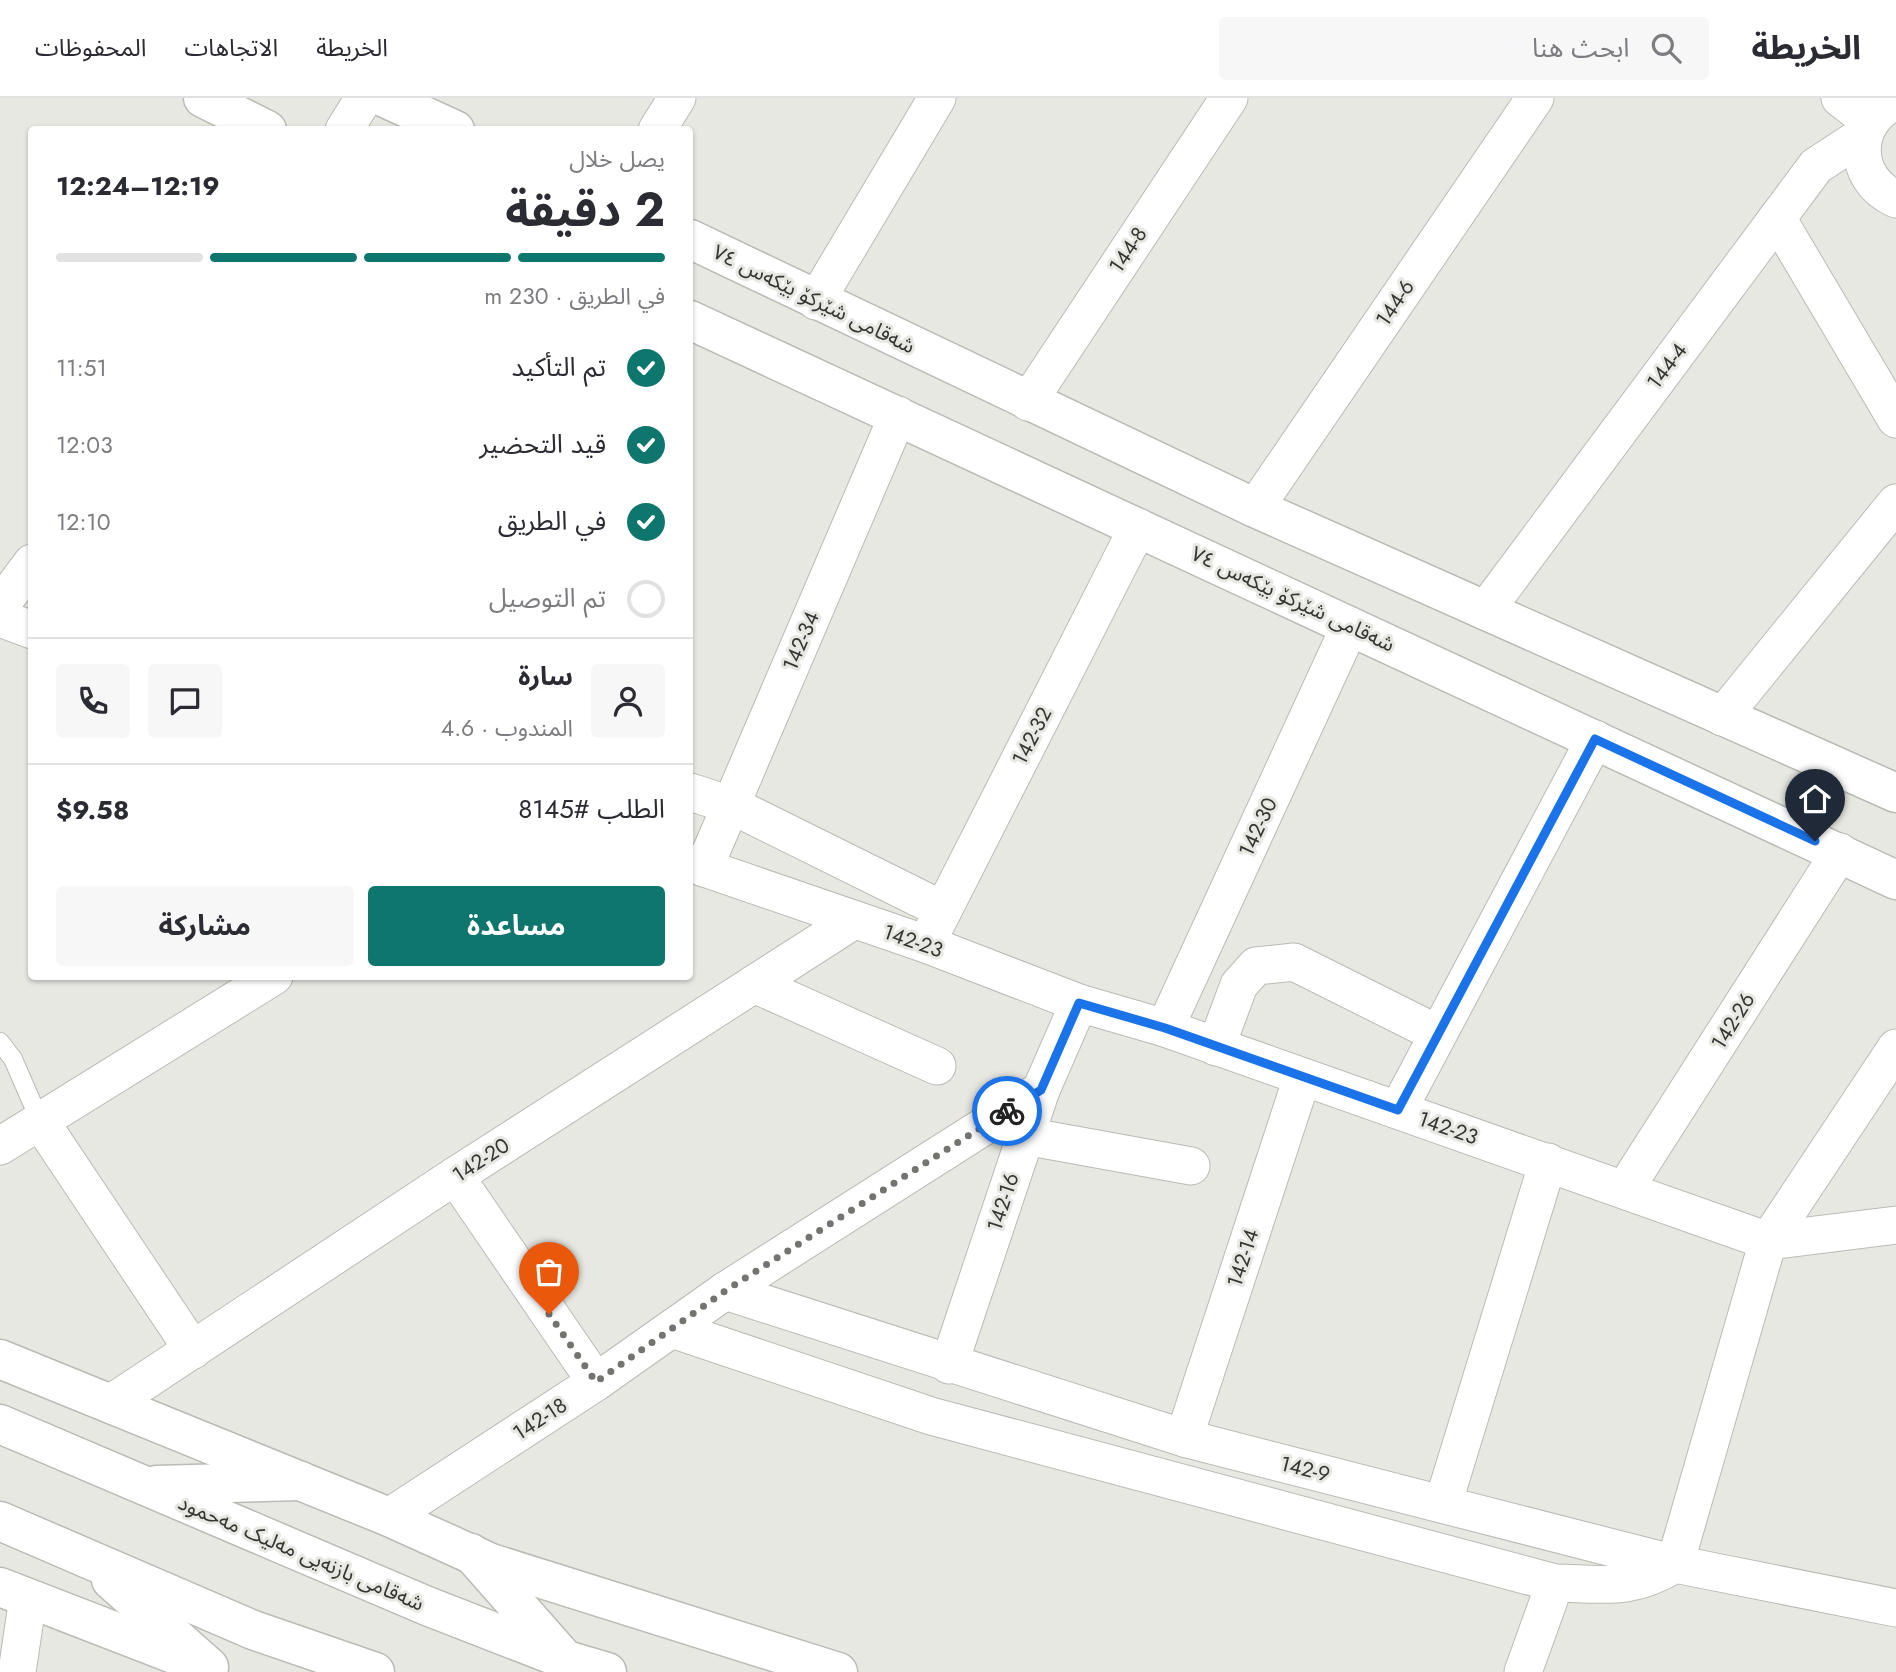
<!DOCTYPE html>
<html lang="ar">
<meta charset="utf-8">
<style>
:root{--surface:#fff;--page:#f7f7f7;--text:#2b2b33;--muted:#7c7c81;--line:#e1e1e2;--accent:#0f766e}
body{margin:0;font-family:Jost,"Noto Sans Arabic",sans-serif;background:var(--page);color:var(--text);direction:rtl;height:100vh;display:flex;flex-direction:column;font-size:26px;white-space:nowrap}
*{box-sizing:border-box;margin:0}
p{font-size:23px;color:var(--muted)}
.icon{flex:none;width:38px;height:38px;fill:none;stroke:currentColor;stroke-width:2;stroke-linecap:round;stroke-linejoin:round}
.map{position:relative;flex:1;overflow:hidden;direction:ltr}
.side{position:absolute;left:28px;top:28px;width:665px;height:854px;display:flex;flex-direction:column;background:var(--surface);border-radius:7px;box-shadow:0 2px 5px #0004;direction:rtl}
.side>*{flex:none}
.pin{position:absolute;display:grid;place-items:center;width:60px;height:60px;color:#fff;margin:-72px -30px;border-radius:50% 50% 50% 0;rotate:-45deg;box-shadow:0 0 7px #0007}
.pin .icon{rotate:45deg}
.courier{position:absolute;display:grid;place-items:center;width:70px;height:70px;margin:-35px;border:5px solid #1a73e8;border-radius:50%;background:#fff;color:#222;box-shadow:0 2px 9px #0007}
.summary em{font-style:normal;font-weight:700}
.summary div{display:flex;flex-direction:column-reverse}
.summary{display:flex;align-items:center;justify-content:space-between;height:119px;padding:0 28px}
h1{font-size:46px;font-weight:700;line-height:52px}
.bar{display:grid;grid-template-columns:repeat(4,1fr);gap:10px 7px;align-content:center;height:84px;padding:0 28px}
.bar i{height:9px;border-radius:5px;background:var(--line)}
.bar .active{background:var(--accent)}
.bar p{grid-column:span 4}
.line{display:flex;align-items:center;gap:18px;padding:0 28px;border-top:2px solid var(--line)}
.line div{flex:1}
.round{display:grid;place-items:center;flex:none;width:74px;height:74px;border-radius:7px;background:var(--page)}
ol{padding:0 28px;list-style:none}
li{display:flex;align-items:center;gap:21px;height:77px}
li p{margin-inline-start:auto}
li .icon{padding:7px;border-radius:50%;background:var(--accent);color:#fff;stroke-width:4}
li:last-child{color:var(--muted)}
li i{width:38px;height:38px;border:4px solid var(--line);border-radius:50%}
.action{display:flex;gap:14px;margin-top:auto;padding:14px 28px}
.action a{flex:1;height:80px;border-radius:7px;background:var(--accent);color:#fff;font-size:28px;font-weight:700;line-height:80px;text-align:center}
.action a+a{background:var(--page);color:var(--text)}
header{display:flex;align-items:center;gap:42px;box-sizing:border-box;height:98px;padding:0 35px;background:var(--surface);border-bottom:2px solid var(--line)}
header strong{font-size:33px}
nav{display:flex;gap:38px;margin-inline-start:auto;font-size:24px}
.search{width:490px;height:63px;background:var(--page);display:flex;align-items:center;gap:18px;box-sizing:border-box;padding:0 24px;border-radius:7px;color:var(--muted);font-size:26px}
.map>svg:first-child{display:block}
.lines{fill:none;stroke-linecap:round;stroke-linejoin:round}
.service-casing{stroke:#babbb4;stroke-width:20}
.minor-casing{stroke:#babbb4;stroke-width:39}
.tertiary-casing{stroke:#babbb4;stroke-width:41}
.secondary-casing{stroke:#babbb4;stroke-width:41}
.trunk-casing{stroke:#babbb4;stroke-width:41}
.service{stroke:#fff;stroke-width:18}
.minor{stroke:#fff;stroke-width:37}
.tertiary{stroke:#fff;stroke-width:38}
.secondary{stroke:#fff;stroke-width:38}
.trunk{stroke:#fff;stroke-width:38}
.done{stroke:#737470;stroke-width:7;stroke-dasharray:0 12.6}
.route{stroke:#1a73e8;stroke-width:9}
.labels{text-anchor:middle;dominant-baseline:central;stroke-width:6;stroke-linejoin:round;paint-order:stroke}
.street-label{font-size:21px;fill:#353633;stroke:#e7e8e1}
</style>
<header>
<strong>الخريطة</strong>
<div class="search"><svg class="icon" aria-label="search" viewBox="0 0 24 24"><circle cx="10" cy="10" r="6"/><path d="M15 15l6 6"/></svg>ابحث هنا</div>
<nav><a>الخريطة</a><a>الاتجاهات</a><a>المحفوظات</a></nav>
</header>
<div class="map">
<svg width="1896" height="1574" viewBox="0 0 1896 1574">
<rect width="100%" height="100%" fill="#e7e8e1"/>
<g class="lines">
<defs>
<polyline id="service" points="0,944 13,961 40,1023"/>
<g id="minor">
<polyline points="1840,0 1870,23"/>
<path d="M1896,3c-45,20 -45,78 0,98"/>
<polyline points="344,32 364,0"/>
<polyline points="657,32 677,0"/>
<polyline points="1777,120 1896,321"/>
<polyline points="816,203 937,0"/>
<polyline points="1028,304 1229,0"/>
<polyline points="1255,410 1535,0"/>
<polyline points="0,508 32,465"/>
<polyline points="1485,513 1816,68 1862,38"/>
<polyline points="0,520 32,532"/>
<polyline points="1722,619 1896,405"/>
<polyline points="690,694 731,707 943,812"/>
<polyline points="690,765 926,846 1079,905 1165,930 1768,1143 1896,1127"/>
<polyline points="704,770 898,317"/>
<polyline points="926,846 1138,429"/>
<polyline points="754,886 937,968"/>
<polyline points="1165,930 1350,528"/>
<polyline points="1216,949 1239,887 1256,868 1294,864 1436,935"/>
<polyline points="1398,1012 1595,641"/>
<polyline points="40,1023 193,1252"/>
<polyline points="1025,1038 1191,1068"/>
<polyline points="0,1048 274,878"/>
<polyline points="455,1078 596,1284"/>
<polyline points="1625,1091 1840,754"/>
<polyline points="725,1193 1184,1340 1675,1466 1896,1510"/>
<path d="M672,1231l259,87 624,167c49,1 76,8 120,-19l93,-323 128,-193"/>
<polyline points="949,1267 1041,992 1079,905"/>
<polyline points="110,1306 455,1078 854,822"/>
<polyline points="1184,1340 1302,980"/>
<polyline points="1443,1406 1548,1064"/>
<polyline points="389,1419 596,1284 725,1193 1041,992"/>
<polyline points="17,1574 28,1500"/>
<polyline points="1523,1574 1555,1485"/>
</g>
<g id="tertiary">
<polyline points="203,0 267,32"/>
<polyline points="385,0 455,32"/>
<polyline points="690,141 1255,410 1896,695"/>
<polyline points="690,222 1896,782"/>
</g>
<g id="secondary">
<polyline points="0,1261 389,1419 491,1465 838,1574"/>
<polyline points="0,1489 207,1569"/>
</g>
<g id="trunk">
<polyline points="0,1326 427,1508 566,1562 607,1574"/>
<polyline points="156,1387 301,1383"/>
<polyline points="0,1423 253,1532 375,1574"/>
<polyline points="471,1455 562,1558"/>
<polyline points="111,1482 209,1569"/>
</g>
</defs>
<!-- service casing -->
<use href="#service" class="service-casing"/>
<!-- minor casing -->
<use href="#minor" class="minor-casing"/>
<!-- tertiary casing -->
<use href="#tertiary" class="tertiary-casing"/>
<!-- secondary casing -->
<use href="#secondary" class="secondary-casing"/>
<!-- trunk casing -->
<use href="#trunk" class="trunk-casing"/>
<!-- service -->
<use href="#service" class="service"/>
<!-- minor -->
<use href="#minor" class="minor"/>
<!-- tertiary -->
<use href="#tertiary" class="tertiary"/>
<!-- secondary -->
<use href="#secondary" class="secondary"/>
<!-- trunk -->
<use href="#trunk" class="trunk"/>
</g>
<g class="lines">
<!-- done -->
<polyline class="done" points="549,1216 596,1284 725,1193 1007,1013"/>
<!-- route -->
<polyline class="route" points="1007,1013 1041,992 1079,905 1165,930 1398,1012 1595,641 1815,743"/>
</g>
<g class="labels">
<!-- street labels -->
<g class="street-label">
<text transform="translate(1128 152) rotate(-56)">144-8</text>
<text transform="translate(814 201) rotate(26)">شەقامی شێرکۆ بێکەس ٧٤</text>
<text transform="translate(1395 205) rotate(-56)">144-6</text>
<text transform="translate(1667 268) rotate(-53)">144-4</text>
<text transform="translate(1293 501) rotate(25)">شەقامی شێرکۆ بێکەس ٧٤</text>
<text transform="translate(801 543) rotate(-67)">142-34</text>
<text transform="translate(1032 638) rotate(-63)">142-32</text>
<text transform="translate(1258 729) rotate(-65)">142-30</text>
<text transform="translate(913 843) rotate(19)">142-23</text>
<text transform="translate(1733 923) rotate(-58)">142-26</text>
<text transform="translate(1448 1030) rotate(19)">142-23</text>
<text transform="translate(481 1062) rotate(-33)">142-20</text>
<text transform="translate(1003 1104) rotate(-72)">142-16</text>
<text transform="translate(1243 1160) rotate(-72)">142-14</text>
<text transform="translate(540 1321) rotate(-33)">142-18</text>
<text transform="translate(1305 1371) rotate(14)">142-9</text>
<text transform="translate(301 1455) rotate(23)">شەقامی بازنەیی مەلیک مەحمود</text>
</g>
</g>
</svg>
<div class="pin" style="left:549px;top:1216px;background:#ea580c"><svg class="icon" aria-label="bag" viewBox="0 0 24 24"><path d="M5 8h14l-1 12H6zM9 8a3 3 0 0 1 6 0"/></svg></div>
<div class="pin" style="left:1815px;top:743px;background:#1f2937"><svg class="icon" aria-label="home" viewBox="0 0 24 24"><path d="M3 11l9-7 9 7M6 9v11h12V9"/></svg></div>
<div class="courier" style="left:1007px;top:1013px"><svg class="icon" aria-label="bike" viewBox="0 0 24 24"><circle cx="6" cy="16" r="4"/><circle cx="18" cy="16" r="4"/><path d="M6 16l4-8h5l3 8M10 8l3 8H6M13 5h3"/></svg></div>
<section class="side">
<div class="summary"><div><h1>2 دقيقة</h1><p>يصل خلال</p></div><em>12:19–12:24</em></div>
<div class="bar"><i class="active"></i><i class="active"></i><i class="active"></i><i></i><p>في الطريق · 230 m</p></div>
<ol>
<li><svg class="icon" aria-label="check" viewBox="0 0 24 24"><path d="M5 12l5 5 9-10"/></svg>تم التأكيد<p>11:51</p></li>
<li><svg class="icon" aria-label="check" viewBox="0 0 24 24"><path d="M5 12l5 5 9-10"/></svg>قيد التحضير<p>12:03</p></li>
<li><svg class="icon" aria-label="check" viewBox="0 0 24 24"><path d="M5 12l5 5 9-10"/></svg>في الطريق<p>12:10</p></li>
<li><i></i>تم التوصيل</li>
</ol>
<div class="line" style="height:126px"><a class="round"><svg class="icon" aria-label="person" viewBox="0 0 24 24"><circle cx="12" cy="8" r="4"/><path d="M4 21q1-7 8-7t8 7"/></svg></a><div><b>سارة</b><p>المندوب · 4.6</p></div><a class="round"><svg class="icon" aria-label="chat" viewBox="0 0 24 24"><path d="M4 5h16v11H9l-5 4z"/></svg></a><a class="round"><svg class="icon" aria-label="phone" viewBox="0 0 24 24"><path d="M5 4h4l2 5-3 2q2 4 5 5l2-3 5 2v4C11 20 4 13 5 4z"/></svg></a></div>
<div class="line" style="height:91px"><div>الطلب #8145</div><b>$9.58</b></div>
<div class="action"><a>مساعدة</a><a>مشاركة</a></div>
</section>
</div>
